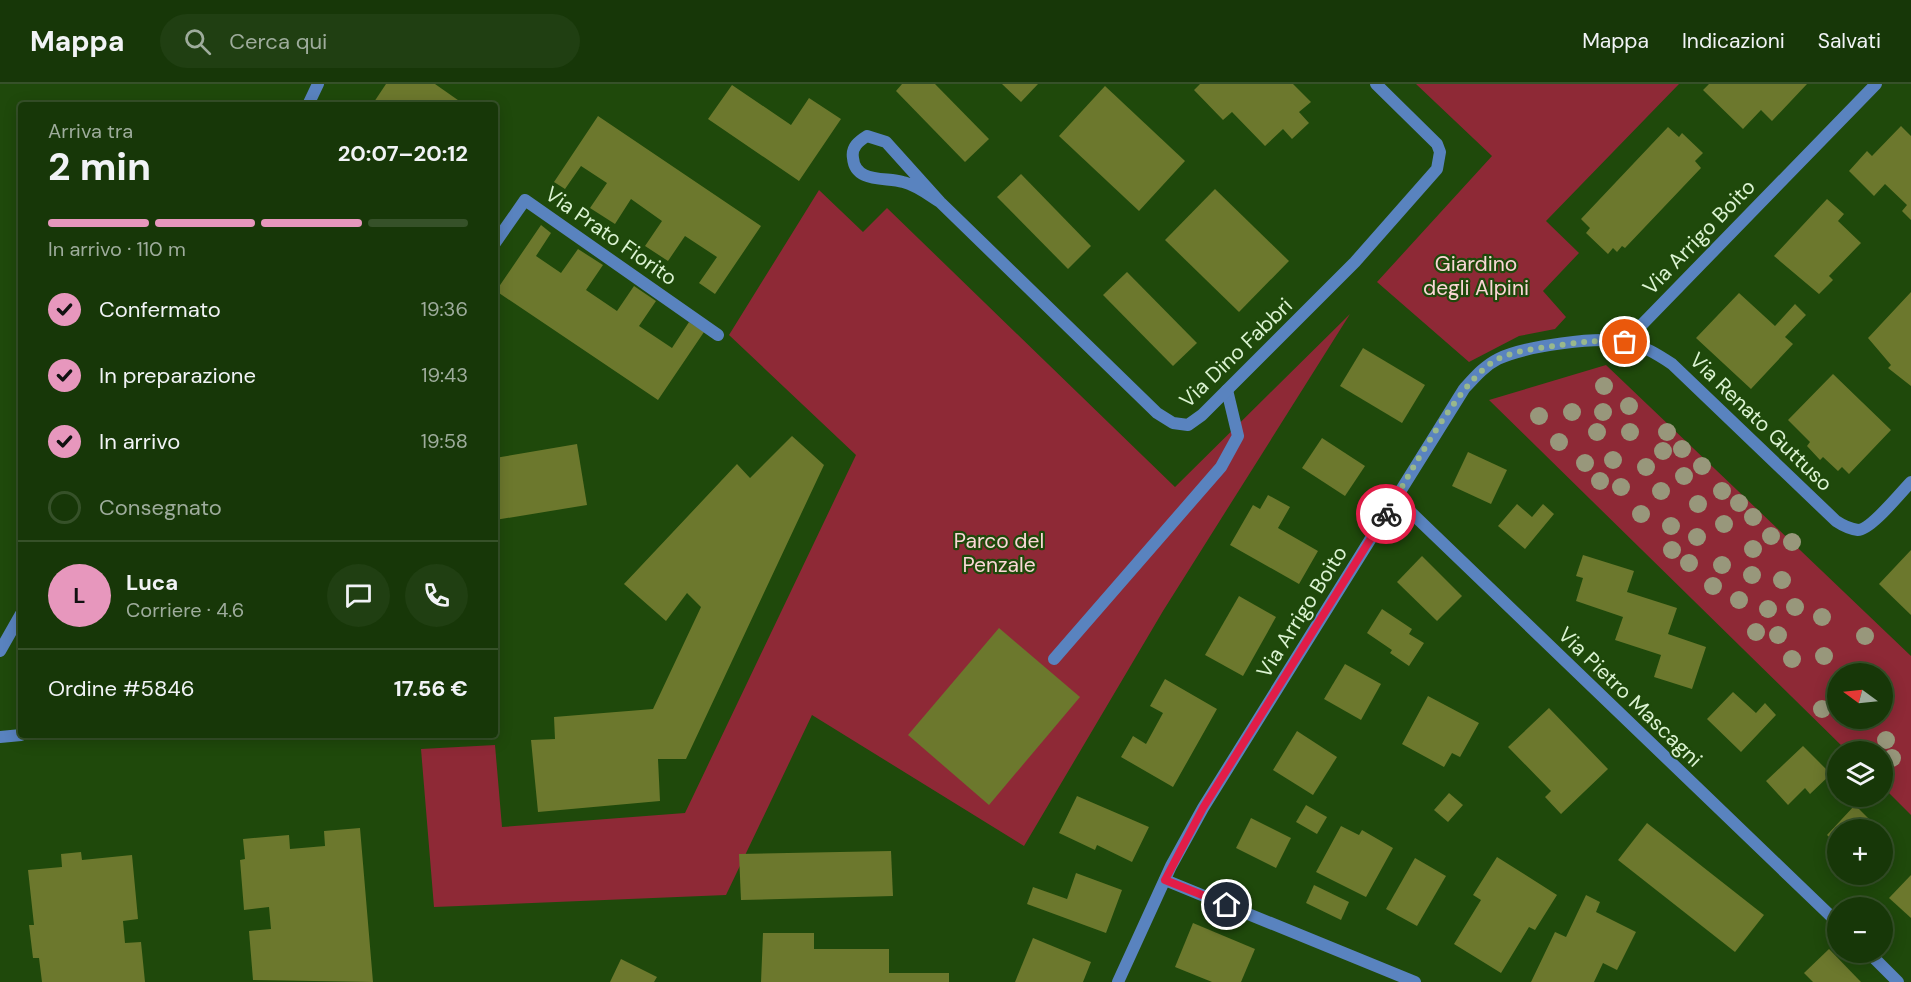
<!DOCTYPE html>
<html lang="it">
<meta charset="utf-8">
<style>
:root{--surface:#173708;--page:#203f12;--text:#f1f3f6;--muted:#9eac9c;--line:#365129;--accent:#e797bd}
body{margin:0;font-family:"DM Sans",sans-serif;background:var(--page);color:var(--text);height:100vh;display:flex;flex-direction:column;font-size:22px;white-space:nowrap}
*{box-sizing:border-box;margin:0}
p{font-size:20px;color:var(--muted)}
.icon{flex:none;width:33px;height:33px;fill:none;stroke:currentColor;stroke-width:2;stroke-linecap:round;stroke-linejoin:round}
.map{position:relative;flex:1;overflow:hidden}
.panel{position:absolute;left:18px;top:18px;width:480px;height:636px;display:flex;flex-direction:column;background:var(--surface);border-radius:6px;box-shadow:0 3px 15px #0003,0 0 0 2px var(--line)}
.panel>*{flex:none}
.needle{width:39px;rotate:285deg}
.tools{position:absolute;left:1827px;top:579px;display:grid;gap:12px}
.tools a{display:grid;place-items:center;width:66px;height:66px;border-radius:50%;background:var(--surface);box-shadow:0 3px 15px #0003,0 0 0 2px var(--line);font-size:30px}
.pin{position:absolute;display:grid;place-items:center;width:51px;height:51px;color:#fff;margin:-26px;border:3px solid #fff;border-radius:50%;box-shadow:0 2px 6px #0007}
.courier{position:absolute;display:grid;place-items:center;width:60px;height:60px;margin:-30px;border:4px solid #e11d48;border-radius:50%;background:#fff;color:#222;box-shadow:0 2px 8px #0007}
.summary em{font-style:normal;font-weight:700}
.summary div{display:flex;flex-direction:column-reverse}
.summary{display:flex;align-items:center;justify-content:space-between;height:102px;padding:0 30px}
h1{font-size:39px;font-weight:700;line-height:45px}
.bar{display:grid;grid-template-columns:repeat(4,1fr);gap:9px 6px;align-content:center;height:72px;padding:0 30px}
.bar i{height:8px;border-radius:4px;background:var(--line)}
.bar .current{background:var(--accent)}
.bar p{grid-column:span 4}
.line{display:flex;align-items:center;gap:15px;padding:0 30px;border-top:2px solid var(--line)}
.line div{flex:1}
.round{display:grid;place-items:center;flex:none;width:63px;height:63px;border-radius:32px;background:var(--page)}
ol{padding:0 30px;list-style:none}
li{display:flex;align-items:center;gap:18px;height:66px}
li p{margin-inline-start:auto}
li .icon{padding:6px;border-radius:50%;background:var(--accent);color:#111;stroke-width:4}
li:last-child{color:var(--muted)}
li i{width:33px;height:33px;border:3px solid var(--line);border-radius:50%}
header{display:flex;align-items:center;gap:36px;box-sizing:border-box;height:84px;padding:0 30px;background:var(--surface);border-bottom:2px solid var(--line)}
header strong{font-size:28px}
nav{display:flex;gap:33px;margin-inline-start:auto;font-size:21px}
.search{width:420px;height:54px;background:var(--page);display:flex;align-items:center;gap:15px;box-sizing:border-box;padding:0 21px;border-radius:33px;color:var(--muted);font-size:22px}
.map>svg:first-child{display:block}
.green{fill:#8e2936;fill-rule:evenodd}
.building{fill:#6c782d}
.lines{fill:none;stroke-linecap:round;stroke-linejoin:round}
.service{stroke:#5983bf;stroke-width:12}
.minor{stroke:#5983bf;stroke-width:12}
.tree{fill:#98977b}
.done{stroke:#99b88c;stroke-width:6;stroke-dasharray:0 10.8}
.route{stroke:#e11d48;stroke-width:8}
.labels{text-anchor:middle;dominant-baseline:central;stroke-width:4.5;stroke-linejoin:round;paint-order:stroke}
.street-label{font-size:21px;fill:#dbf3d2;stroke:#1f490b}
.park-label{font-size:21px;fill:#fbd7d7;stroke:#1f490b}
</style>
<header>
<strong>Mappa</strong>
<div class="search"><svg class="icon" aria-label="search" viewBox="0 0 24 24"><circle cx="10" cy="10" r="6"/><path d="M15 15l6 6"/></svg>Cerca qui</div>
<nav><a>Mappa</a><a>Indicazioni</a><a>Salvati</a></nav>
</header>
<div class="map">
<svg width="1911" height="898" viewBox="0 0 1911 898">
<rect width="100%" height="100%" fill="#1f490b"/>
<!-- green -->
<g class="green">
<polygon points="1416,0 1679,0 1546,137 1579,169 1543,207 1566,233 1555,245 1519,252 1469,278 1377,198 1492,72"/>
<polygon points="819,106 863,148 887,124 1175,403 1350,230 1163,527 1024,762 812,631 726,811 434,823 421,665 495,661 502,743 685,729 856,371 729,251"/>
<path d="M1606,281l305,291v159l-28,-28 -1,-35 -35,-1 -358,-351zM1838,590h44v44h-44z"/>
</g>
<!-- building -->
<g class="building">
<polygon points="386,0 435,0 465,21 372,21"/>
<polygon points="902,0 935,0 989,55 965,78 896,7"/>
<polygon points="1002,0 1038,0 1021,18"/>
<polygon points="1200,0 1293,0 1311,18 1299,28 1309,39 1292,55 1283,45 1265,62 1232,28 1223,36 1194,6"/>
<polygon points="1709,0 1807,0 1772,37 1761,26 1743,45 1703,6"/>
<polygon points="732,1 791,41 809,14 841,35 799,97 708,35"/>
<polygon points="1105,2 1185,77 1139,127 1059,52"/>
<polygon points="598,32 761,142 715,210 699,199 717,173 685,152 668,177 645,162 662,137 631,115 615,140 590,124 607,99 581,82 565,105 554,98"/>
<polygon points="1901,42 1911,52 1911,136 1902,127 1907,121 1885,100 1874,112 1849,87 1867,67 1872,72"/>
<polygon points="1668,43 1679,53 1682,49 1703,69 1695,77 1701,84 1625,164 1622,162 1617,168 1613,164 1608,170 1586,149 1590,144 1581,135"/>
<polygon points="1021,90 1091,162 1068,185 997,113"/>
<polygon points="1215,105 1289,177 1239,228 1165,156"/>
<polygon points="1827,115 1844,130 1838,137 1861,159 1829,192 1833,196 1819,210 1774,172"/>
<polygon points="541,141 551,149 536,172 561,189 578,165 603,181 586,206 617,227 634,202 656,217 639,242 672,264 689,238 704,248 658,316 496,207"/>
<polygon points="1127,188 1197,259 1173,282 1103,211"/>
<polygon points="1911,208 1911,302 1888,284 1891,281 1868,254"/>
<polygon points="1739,209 1775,242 1795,220 1806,231 1785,253 1793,260 1751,305 1696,254"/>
<polygon points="1363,264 1425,301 1402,339 1340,302"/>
<polygon points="1833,290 1891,346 1849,390 1842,383 1838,387 1823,373 1820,376 1807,362 1810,358 1788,336"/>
<polygon points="792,352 824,381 686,675 658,675 660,717 538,728 531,656 555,655 554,633 653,625 701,523 687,509 666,537 624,500 737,380 750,394"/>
<polygon points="1322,354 1365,382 1345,412 1302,384"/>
<polygon points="577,360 587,421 495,436 495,374"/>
<polygon points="1468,368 1507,386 1491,420 1452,402"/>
<polygon points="1268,411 1290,423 1278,444 1318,467 1299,500 1230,461 1253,421 1260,425"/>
<polygon points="1517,420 1532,433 1543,420 1554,430 1525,465 1498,442"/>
<polygon points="1911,466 1911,531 1879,500"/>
<polygon points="1583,471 1634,487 1627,508 1677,524 1668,550 1706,563 1692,605 1654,593 1661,571 1615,556 1623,533 1576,517 1583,494 1576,492"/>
<polygon points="1422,472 1462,512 1437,537 1397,498"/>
<polygon points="1239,512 1276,533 1243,592 1205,571"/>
<polygon points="1382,525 1412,545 1409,550 1424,559 1409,582 1390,569 1392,566 1367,549"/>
<polygon points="999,544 1080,613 989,721 908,651"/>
<polygon points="1345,580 1381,600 1361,636 1324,615"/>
<polygon points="1165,595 1217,625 1173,703 1121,673 1133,652 1146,660 1163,629 1150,622"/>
<polygon points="1733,608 1756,629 1765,619 1776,631 1741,668 1707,635"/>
<polygon points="1428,612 1479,639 1460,673 1452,669 1444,683 1402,660"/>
<polygon points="1549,624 1608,685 1561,730 1545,713 1551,707 1508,663"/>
<polygon points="1297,647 1337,673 1313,711 1273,686"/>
<polygon points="1803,662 1831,690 1810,710 1805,704 1788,721 1766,697"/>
<polygon points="1449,709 1463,721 1448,738 1434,726"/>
<polygon points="1077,712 1149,743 1132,778 1097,761 1095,766 1059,749"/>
<polygon points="1306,721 1327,733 1317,750 1296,738"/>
<polygon points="1855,721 1880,746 1838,746 1838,761 1827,751"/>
<polygon points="1251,734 1291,754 1276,784 1236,764"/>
<polygon points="1647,739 1764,831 1735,868 1618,776"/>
<polygon points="1341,742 1359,751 1362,746 1393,764 1366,813 1316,788"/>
<polygon points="360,744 373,898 253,896 249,847 271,845 269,823 244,826 240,776 245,775 243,755 289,751 290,765 325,762 324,747"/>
<polygon points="891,767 893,812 741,816 739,770"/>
<polygon points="81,768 82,776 132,771 138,835 123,837 125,859 141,858 145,898 42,898 39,874 33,874 29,841 34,841 28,786 62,783 61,770"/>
<polygon points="1497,773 1557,811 1535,846 1529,843 1501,889 1454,860 1481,816 1473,811"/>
<polygon points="1415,774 1446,792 1417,842 1386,825"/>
<polygon points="1076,789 1122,806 1106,849 1027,820 1033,803 1067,815"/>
<polygon points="1911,791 1911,834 1889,814"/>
<polygon points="1314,801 1349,818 1341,836 1306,819"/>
<polygon points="1586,811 1600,818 1596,828 1636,848 1617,886 1603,879 1594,898 1531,898 1555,848 1566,853"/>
<polygon points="1193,839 1255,865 1241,898 1212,898 1175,883"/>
<polygon points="763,849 814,849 814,865 889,865 889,889 949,889 949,898 761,898"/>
<polygon points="1033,854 1091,878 1083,898 1015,898"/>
<polygon points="1829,865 1861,898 1813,898 1804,889"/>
<polygon points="621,875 657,893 654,898 610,898"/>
</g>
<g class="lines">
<!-- service -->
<polyline class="service" points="1054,575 1221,383 1238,352 1227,306"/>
<!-- minor -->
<g class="minor">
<polyline points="308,21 318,0"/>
<path d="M940,118c-11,-7 -24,-17 -37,-20 -18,-5 -48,1 -50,-24 -2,-11 6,-17 14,-22l19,6 54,60 217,211 16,10 15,2 14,-10 153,-153 82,-93 3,-17 -3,-8 -61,-60"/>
<polyline points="495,159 525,116 718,251"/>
<polyline points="1625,258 1876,0"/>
<polyline points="1396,414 1838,839"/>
<polyline points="0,567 21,530"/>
<polyline points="0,653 21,651"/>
<polyline points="1165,796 1415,898"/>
<polyline points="1868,868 1898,898"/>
<path d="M1118,898l53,-116 32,-58 261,-419c10,-11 20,-23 34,-30 27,-13 100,-23 128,-17 18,4 31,12 46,22l164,157c6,4 14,8 22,9 13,0 43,-38 53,-48"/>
</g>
</g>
<!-- trees -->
<g class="tree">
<circle cx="1604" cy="302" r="9"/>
<circle cx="1629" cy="322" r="9"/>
<circle cx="1572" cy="328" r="9"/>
<circle cx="1603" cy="328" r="9"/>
<circle cx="1539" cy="332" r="9"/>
<circle cx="1597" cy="348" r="9"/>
<circle cx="1630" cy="348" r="9"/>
<circle cx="1667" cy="348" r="9"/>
<circle cx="1559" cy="358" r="9"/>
<circle cx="1682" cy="365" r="9"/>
<circle cx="1663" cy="367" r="9"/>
<circle cx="1613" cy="376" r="9"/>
<circle cx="1585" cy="379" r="9"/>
<circle cx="1702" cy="382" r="9"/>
<circle cx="1646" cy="383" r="9"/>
<circle cx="1684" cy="392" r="9"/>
<circle cx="1600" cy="397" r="9"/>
<circle cx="1621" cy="403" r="9"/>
<circle cx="1661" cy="407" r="9"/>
<circle cx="1722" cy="407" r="9"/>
<circle cx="1739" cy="419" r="9"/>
<circle cx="1698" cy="420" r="9"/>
<circle cx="1641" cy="430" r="9"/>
<circle cx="1753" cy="433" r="9"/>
<circle cx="1724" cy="440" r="9"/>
<circle cx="1671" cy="442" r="9"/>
<circle cx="1771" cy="452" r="9"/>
<circle cx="1697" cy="453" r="9"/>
<circle cx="1792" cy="458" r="9"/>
<circle cx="1753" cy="465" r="9"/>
<circle cx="1672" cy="466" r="9"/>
<circle cx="1689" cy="479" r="9"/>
<circle cx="1722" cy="481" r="9"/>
<circle cx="1752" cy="491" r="9"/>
<circle cx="1782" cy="496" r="9"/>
<circle cx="1713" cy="502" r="9"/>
<circle cx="1739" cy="516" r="9"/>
<circle cx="1795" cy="523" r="9"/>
<circle cx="1768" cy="525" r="9"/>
<circle cx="1822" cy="533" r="9"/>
<circle cx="1756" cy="548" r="9"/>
<circle cx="1778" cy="551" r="9"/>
<circle cx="1865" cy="552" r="9"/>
<circle cx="1824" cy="572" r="9"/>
<circle cx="1792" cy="575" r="9"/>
<circle cx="1822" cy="625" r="9"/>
<circle cx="1886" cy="656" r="9"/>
<circle cx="1892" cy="674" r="9"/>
</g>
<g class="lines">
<!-- done -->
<path class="done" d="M1386,430c24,-39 74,-136 112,-155 19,-9 42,-11 63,-14 22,-3 42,-6 64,-3"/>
<!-- route -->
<polyline class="route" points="1227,821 1165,796 1203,724 1386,430"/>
</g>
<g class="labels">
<!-- street labels -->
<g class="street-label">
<text transform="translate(611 152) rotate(35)">Via Prato Fiorito</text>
<text transform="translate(1699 153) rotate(-46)">Via Arrigo Boito</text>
<text transform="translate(1236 269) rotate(-44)">Via Dino Fabbri</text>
<text transform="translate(1761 338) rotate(44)">Via Renato Guttuso</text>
<text transform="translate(1302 528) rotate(-58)">Via Arrigo Boito</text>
<text transform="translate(1630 613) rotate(44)">Via Pietro Mascagni</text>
</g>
<!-- park labels -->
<g class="park-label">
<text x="1476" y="180">Giardino<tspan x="1476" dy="24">degli Alpini</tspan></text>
<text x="999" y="457">Parco del<tspan x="999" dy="24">Penzale</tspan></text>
</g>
</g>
</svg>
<div class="tools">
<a><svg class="needle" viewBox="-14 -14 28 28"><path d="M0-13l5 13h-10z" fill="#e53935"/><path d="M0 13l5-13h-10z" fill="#9eac9c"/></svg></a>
<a><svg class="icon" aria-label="layers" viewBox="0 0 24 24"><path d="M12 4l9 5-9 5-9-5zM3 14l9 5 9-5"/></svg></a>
<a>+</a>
<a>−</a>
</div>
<div class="pin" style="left:1625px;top:258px;background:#ea580c"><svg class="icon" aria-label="bag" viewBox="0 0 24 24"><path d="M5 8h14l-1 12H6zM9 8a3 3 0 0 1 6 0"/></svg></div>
<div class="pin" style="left:1227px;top:821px;background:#1f2937"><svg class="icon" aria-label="home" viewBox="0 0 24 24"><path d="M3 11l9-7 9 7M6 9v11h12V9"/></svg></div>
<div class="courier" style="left:1386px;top:430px"><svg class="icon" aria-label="bike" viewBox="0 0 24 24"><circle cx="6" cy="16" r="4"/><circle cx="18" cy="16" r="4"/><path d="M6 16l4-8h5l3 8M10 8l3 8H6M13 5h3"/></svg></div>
<section class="panel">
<div class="summary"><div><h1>2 min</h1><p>Arriva tra</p></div><em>20:07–20:12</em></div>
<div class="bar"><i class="current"></i><i class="current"></i><i class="current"></i><i></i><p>In arrivo · 110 m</p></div>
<ol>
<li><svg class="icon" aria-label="check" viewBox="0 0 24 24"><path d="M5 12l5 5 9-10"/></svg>Confermato<p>19:36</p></li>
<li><svg class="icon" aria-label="check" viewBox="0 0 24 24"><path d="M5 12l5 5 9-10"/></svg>In preparazione<p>19:43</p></li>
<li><svg class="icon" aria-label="check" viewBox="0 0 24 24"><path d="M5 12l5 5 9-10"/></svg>In arrivo<p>19:58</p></li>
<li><i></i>Consegnato</li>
</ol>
<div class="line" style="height:108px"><b class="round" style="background:var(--accent);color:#111">L</b><div><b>Luca</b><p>Corriere · 4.6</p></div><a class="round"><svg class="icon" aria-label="chat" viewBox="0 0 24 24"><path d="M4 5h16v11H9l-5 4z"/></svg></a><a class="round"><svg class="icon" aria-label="phone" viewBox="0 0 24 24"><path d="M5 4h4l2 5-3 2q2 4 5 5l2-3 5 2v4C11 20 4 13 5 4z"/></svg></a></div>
<div class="line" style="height:78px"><div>Ordine #5846</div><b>17.56 €</b></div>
</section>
</div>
